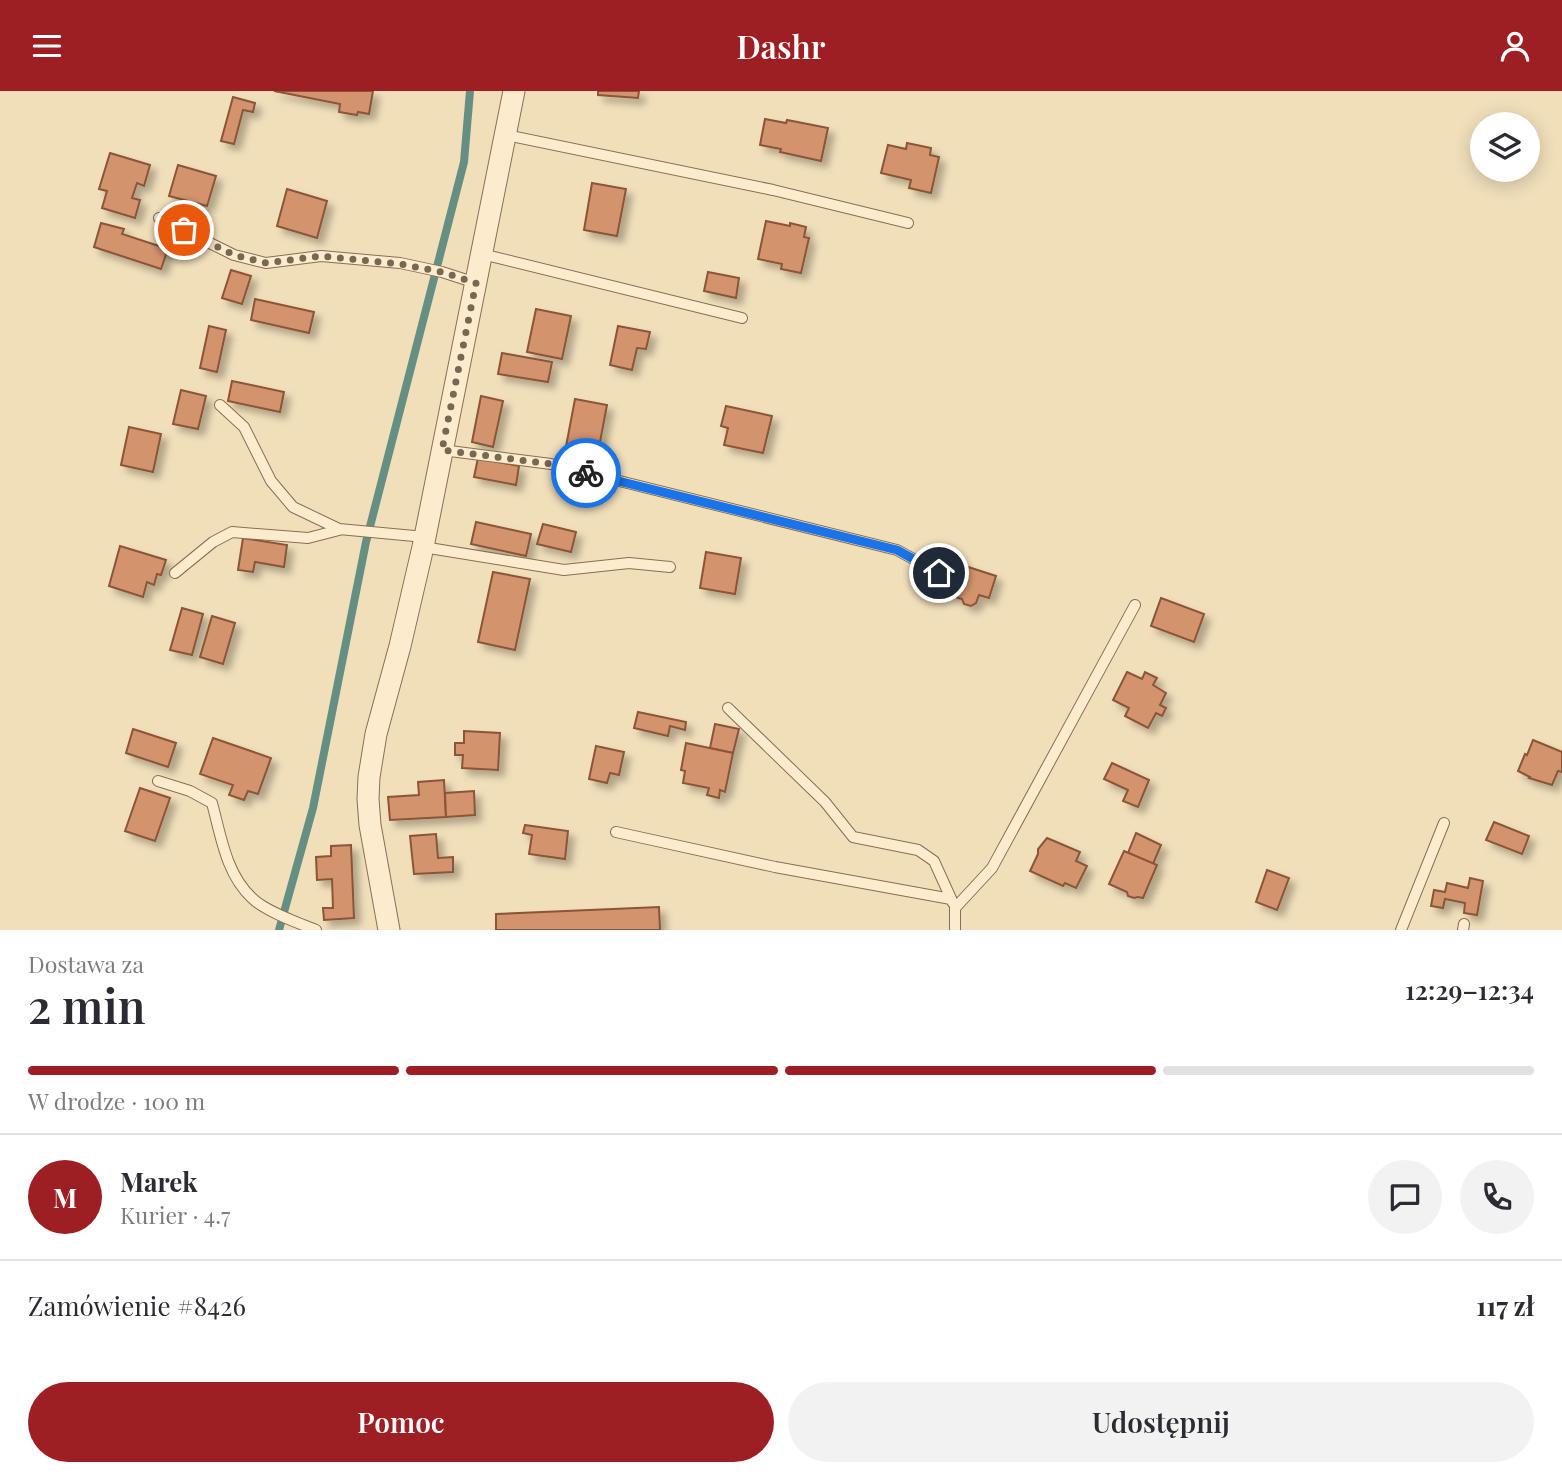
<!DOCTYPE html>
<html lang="pl">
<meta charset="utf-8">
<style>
:root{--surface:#fff;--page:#f2f2f3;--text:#2b2b33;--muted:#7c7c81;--line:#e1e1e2;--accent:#9d1e23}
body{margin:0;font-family:"Playfair Display",serif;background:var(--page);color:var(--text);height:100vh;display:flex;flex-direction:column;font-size:26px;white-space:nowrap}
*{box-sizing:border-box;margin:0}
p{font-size:23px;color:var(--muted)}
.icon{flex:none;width:38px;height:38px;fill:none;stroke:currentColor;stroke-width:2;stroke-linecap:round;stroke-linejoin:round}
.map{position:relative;height:839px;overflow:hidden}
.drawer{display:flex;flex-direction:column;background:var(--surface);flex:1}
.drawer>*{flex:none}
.buttons{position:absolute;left:1470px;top:21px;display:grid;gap:14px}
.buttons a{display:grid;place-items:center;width:70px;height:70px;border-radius:50%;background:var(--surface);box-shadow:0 4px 18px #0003;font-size:35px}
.pin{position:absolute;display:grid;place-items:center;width:60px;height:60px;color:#fff;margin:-30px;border:4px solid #fff;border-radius:50%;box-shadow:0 2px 7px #0007}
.courier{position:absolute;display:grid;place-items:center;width:70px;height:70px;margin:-35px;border:5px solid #1a73e8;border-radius:50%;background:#fff;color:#222;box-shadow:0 2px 9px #0007}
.overview em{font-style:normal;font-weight:600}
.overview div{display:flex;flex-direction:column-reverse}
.overview{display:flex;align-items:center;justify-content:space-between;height:119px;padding:0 28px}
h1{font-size:46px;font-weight:600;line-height:52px}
.bar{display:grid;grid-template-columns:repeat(4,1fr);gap:10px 7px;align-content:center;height:84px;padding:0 28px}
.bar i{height:9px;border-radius:5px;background:var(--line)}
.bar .selected{background:var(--accent)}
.bar p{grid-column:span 4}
.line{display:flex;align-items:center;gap:18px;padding:0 28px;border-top:2px solid var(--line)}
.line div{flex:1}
.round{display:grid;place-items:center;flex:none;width:74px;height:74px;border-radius:37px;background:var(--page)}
.action{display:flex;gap:14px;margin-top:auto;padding:14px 28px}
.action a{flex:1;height:80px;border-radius:42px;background:var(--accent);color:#fff;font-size:28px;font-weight:600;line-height:80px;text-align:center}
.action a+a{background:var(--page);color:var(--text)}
header{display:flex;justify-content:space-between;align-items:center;height:91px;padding:0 28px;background:var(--accent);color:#fff;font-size:32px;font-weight:600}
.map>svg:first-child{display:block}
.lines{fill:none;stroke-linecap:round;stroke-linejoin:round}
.stream{stroke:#668f84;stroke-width:8}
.building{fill:#d3936c;stroke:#8a5537;stroke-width:2;filter:url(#shadow)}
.lane-casing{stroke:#896e53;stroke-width:12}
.street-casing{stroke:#896e53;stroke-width:23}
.lane{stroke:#fceccd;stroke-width:10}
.street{stroke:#fceccd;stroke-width:21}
.done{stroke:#786751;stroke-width:7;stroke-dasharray:0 12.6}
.route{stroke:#1a73e8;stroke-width:9}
</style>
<header><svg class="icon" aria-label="menu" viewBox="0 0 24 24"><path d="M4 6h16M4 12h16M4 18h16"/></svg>Dashr<svg class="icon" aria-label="person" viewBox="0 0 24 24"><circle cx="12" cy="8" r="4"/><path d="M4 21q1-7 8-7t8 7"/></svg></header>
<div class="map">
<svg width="1562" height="839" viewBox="0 0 1562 839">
<defs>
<filter id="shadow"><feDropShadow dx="6" dy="6" stdDeviation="3.5" flood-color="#0004"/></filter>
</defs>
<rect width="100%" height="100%" fill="#f1dfba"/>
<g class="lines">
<!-- stream -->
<polyline class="stream" points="279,839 313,717 366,451 464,71 470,0"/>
</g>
<!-- building -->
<g class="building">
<polygon points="274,0 373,0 369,23 358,21 357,24 339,21 340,13"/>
<polygon points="598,0 639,0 638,7 598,4"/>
<polygon points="233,6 255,12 253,21 243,19 234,53 221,50"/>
<polygon points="765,28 786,32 787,29 828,37 821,70 780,61 781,58 760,54"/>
<polygon points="907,52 931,57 930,64 939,66 931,102 909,97 911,89 881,82 888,54 906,58"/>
<polygon points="110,62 150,74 144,95 137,92 132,107 140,109 135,127 102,117 107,100 99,98"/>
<polygon points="178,74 216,85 207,115 169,105"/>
<polygon points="592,92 626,98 617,145 584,139"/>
<polygon points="287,98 327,110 317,147 277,135"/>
<polygon points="766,130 790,135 790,132 806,136 804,146 809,147 801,182 781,178 782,173 758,168"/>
<polygon points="101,132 124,138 122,143 168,158 161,178 94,156"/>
<polygon points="231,179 251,185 242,213 222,207"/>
<polygon points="708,181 739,187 736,207 704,200"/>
<polygon points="255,208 314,221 309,242 251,229"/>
<polygon points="536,218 571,225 562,268 527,261"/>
<polygon points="209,235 226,239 217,281 200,277"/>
<polygon points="618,235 650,241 646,258 637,257 632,279 610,274"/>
<polygon points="502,262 552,271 548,291 498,283"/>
<polygon points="232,290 284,301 280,321 228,310"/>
<polygon points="181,299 206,305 198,338 173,333"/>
<polygon points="481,305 503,310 493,356 472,351"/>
<polygon points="575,308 607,314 596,372 564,366"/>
<polygon points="726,315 772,325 763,362 724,354 728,337 721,335"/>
<polygon points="129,336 161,343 153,381 121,374"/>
<polygon points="478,367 519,375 516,394 474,386"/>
<polygon points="476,431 531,443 526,465 471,453"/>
<polygon points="543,433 576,441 571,461 537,453"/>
<polygon points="243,447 287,454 284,476 255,471 253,481 238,479"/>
<polygon points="120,455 166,469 161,484 157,483 154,494 147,491 143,506 109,495"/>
<polygon points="706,461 741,467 735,503 700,497"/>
<polygon points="959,473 996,485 989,507 979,504 976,512 971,515 964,513 962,508 949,504"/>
<polygon points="493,481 530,488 515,559 478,551"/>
<polygon points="1161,507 1204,523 1194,551 1151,535"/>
<polygon points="182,517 203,523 192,564 170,559"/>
<polygon points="212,525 235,532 223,573 200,566"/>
<polygon points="1127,581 1142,588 1145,581 1157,587 1153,594 1166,602 1160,614 1166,617 1162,625 1156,622 1148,637 1125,625 1129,617 1113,609"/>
<polygon points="638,621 686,631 685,639 670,635 668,645 634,637"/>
<polygon points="715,633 739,638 733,662 710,657"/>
<polygon points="133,638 176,652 168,676 126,662"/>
<polygon points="464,640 500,642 498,679 462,677 463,664 455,664 455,652 464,652"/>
<polygon points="213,647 271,667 258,703 248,700 244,709 229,704 233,694 200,683"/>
<polygon points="1533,649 1562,661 1562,681 1558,680 1552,694 1529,687 1530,686 1518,680 1525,663 1527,664"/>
<polygon points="686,652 733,662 725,701 720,699 719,707 707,704 709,697 683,692 685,680 681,679"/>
<polygon points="596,655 624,661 619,684 610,682 607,692 589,688"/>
<polygon points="1112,672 1149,689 1138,716 1123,710 1128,699 1104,688"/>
<polygon points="444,689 446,726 390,729 388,706 419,704 418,691"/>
<polygon points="140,697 170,707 155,750 125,740"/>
<polygon points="474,700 475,724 446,726 445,702"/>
<polygon points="1494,731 1529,745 1522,763 1486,749"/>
<polygon points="525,734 568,740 565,768 529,763 532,744 523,742"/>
<polygon points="1136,742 1161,754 1153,773 1128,762"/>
<polygon points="436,743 438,767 453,766 453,781 414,783 410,745"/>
<polygon points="1047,747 1080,761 1076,770 1087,775 1076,797 1065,792 1063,795 1030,780 1038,763 1038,758"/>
<polygon points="351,754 354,827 324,829 323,817 333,817 332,788 317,789 316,766 331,765 331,755"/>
<polygon points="1124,760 1157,774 1143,807 1138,806 1134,807 1128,805 1127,801 1109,793"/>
<polygon points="1267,779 1289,787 1277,819 1256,811"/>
<polygon points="1470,787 1483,790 1477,824 1464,822 1465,812 1445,808 1443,817 1431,815 1434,799 1445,801 1447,792 1468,797"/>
<polygon points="659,816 660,839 496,839 496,823"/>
</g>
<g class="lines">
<defs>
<g id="lane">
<polyline points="506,44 773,99 908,132"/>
<polyline points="159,127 234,164 266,172 321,165 400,172 442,181 476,192"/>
<polyline points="482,163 742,227"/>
<polyline points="220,314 244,336 271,390 293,416 339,438 425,446"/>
<polyline points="442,359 551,373 897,459 939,482"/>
<polyline points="423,456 564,479 629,472 670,476"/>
<polyline points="175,482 213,451 232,441 308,447 339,439"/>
<polyline points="728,617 825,711 853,746 918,759 934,770 953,812"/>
<path d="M158,690l32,10 22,12c9,33 14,71 40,95 13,13 46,25 64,32"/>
<polyline points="616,741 775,776 951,808"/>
<polyline points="955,839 955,817 992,777 1135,514"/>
<polyline points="1401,839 1444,732"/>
<polyline points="1463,839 1464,833"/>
</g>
<polyline id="street" points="389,839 370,734 368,708 369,686 376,643 400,555 423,456 514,0"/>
</defs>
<!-- lane casing -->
<use href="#lane" class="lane-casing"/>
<!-- street casing -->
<use href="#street" class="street-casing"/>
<!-- lane -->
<use href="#lane" class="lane"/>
<!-- street -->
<use href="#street" class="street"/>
</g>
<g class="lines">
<!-- done -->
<polyline class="done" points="184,139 234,164 266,172 321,165 400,173 442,181 476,192 442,359 551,373 586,382"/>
<!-- route -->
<polyline class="route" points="586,382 897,459 939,482"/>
</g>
</svg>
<div class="buttons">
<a><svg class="icon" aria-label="layers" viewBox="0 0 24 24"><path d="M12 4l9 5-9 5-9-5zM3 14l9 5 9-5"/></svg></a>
</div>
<div class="pin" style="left:184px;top:139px;background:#ea580c"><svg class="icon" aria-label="bag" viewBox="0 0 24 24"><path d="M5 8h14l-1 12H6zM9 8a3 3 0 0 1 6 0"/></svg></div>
<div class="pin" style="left:939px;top:482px;background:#1f2937"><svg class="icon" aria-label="home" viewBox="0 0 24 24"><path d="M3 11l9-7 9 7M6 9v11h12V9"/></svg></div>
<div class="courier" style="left:586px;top:382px"><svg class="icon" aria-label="bike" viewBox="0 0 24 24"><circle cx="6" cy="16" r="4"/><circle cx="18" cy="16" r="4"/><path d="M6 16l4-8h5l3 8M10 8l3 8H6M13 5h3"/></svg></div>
</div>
<section class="drawer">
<div class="overview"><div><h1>2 min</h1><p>Dostawa za</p></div><em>12:29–12:34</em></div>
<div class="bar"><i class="selected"></i><i class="selected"></i><i class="selected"></i><i></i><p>W drodze · 100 m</p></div>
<div class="line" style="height:126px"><b class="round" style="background:var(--accent);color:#fff">M</b><div><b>Marek</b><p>Kurier · 4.7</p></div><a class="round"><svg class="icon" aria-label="chat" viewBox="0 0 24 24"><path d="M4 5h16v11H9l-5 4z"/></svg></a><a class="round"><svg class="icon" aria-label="phone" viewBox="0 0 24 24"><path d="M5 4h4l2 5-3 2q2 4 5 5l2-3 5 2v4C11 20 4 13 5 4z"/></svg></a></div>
<div class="line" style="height:91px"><div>Zamówienie #8426</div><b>117 zł</b></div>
<div class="action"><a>Pomoc</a><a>Udostępnij</a></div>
</section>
